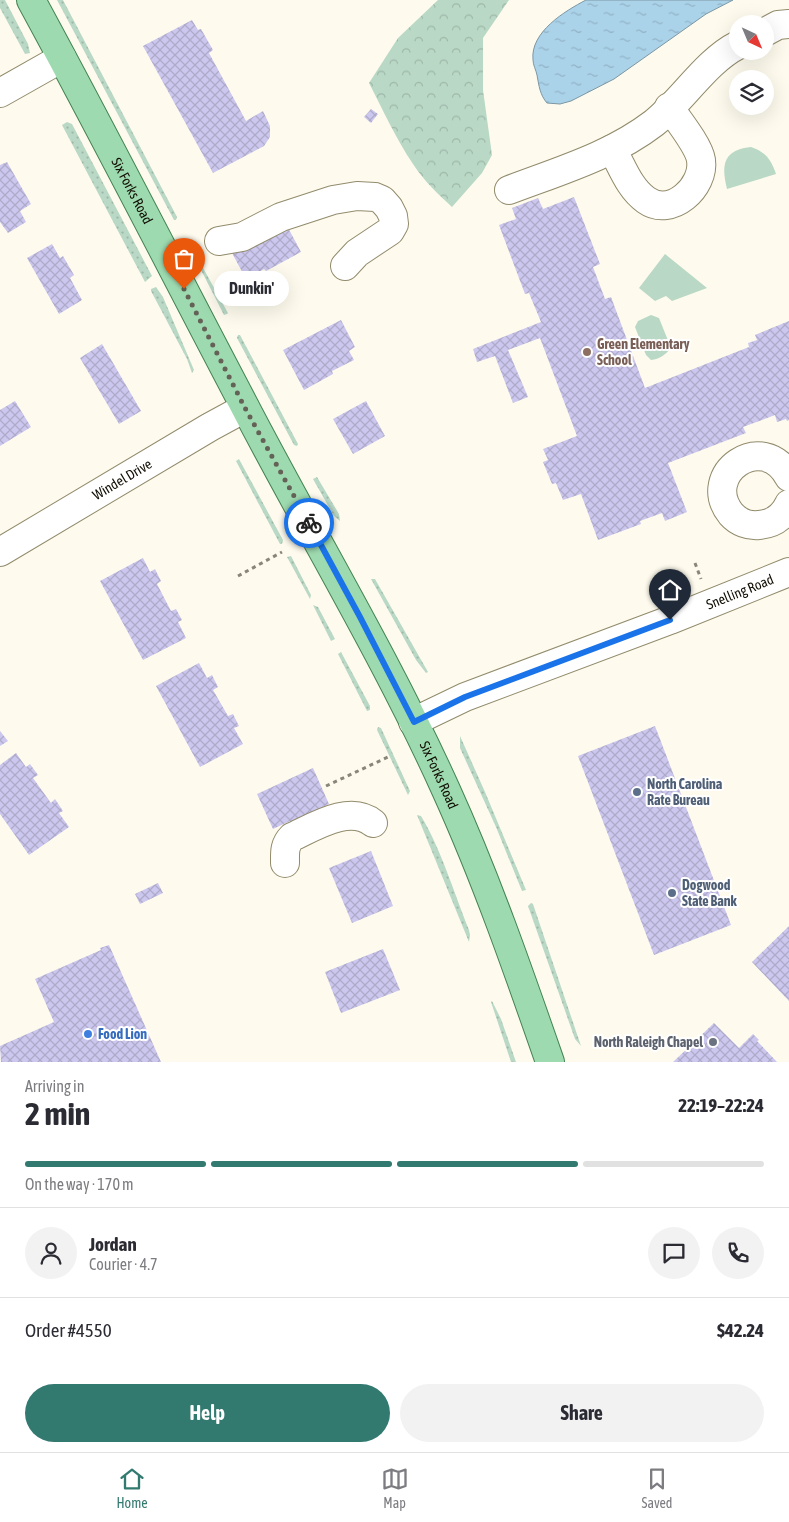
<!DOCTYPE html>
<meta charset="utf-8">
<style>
:root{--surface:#fff;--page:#f2f2f3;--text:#2b2b33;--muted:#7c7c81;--line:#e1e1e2;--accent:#327970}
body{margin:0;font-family:"Asap Condensed",sans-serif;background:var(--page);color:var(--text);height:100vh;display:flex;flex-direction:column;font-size:19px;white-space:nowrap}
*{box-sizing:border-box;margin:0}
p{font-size:16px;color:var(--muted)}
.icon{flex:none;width:28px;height:28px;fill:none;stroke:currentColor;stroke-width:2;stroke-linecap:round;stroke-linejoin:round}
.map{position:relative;height:1062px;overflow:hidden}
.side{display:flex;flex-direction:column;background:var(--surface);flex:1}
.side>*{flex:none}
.needle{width:32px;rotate:136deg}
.controls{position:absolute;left:729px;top:15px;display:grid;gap:10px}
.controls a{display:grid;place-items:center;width:45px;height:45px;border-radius:50%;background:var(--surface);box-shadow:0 5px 20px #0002;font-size:25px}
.pin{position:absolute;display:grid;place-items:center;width:42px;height:42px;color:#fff;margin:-51px -21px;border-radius:50% 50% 50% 0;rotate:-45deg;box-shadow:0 0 5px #0007}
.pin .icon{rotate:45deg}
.courier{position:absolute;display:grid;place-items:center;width:50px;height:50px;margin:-25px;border:4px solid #1a73e8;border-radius:50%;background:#fff;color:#222;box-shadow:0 1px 6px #0007}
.bubble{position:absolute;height:35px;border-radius:18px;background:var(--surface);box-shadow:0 5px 20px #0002;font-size:16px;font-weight:700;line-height:35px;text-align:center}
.overview em{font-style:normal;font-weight:700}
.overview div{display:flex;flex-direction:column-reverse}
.overview{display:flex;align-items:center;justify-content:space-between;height:85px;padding:0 25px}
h1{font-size:32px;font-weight:700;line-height:38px}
.bar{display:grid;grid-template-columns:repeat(4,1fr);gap:8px 5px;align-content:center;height:60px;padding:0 25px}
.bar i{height:6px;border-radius:4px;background:var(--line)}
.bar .active{background:var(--accent)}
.bar p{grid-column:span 4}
.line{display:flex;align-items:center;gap:12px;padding:0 25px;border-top:1px solid var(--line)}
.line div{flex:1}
.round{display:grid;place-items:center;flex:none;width:52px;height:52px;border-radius:26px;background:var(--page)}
.action{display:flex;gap:10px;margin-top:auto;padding:10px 25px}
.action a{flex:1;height:58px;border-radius:30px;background:var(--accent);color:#fff;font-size:20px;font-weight:700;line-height:58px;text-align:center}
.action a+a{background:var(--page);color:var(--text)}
.tab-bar{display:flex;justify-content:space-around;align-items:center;height:70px;border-top:1px solid var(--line);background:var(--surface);font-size:14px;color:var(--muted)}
.tab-bar a{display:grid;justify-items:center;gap:2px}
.tab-bar .active{color:var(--accent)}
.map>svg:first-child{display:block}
.grass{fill:url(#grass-dots)}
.forest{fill:url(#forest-crowns)}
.green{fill:#b9d8c6}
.water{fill:url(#water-ripples);stroke:#7c97a4}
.building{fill:url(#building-cross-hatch)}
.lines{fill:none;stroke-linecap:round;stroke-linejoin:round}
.minor-casing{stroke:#928b6c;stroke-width:30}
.major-casing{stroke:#438351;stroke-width:30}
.path{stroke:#888579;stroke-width:3;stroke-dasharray:4 4;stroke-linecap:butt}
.minor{stroke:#fff;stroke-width:28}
.major{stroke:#9edaaf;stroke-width:28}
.done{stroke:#646156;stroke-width:5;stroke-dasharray:0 9}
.route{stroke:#1a73e8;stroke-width:6}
.education-dot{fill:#8d6e63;stroke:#fff;stroke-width:2}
.service-dot{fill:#5c6f8a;stroke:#fff;stroke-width:2}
.shop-dot{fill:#3f7fe0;stroke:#fff;stroke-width:2}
.worship-dot{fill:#6b7280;stroke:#fff;stroke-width:2}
.labels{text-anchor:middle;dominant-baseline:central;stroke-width:4;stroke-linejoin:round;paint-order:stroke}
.street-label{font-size:14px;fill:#110e04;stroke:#fff}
.education-label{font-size:14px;font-weight:bold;fill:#785e54;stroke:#fff;text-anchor:start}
.service-label{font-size:14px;font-weight:bold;fill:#4e5e75;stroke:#fff;text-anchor:start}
.shop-label{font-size:14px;font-weight:bold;fill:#366cbe;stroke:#fff;text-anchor:start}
.worship-label{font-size:14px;font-weight:bold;fill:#5b616d;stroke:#fff;text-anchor:end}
</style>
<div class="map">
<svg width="789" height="1062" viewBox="0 0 789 1062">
<defs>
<pattern id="grass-dots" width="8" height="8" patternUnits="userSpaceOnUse" patternTransform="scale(1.25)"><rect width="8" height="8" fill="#b9d8c6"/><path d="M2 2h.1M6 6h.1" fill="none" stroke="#9eb8a8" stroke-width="1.8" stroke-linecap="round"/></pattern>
<pattern id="forest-crowns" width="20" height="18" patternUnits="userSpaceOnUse" patternTransform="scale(1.25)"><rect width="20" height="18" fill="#b9d8c6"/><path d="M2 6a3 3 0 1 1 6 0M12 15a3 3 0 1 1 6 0" fill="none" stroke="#9eb8a8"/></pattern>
<pattern id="water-ripples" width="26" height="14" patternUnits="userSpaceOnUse" patternTransform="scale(1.25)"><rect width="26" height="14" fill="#aad2e9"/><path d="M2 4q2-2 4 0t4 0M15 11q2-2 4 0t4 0" fill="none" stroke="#91b3c6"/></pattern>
<pattern id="building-cross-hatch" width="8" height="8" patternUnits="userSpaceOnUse" patternTransform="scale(1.25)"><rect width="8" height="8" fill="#ccc7ee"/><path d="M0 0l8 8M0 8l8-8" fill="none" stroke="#aeaaca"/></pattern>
</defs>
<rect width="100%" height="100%" fill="#fefbee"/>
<!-- grass -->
<g class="grass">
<polygon points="0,0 5,0 28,44 30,53 25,54 0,8"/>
<polygon points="57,0 63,0 177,217 176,220 174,220"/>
<polygon points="67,122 72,124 152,276 145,282 62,125"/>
<polygon points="202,266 228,313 227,314 224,315 201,270 200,268"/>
<polygon points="156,287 163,297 194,370 192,373 187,359 151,291 151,289"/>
<polygon points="238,335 240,335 298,444 297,446 294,445 237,338"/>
<polygon points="239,459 283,540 282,544 280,544 236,461"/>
<polygon points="317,477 339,514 340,521 334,516 313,479"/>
<polygon points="291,556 311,595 310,599 287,557"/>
<polygon points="371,579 375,579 428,672 426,673 416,660"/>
<polygon points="313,605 318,607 335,639 331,641"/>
<polygon points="341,652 370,706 370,710 367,711 338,654"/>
<polygon points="378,727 381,728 410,791 408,795 377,730"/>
<polygon points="460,736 485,792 526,890 522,891 496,827 460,748"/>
<path d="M417,815l4,1c20,33 33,77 48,114l1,5 -1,7z"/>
<polygon points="531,903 533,904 581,1046 575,1039 528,906"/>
<polygon points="492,1001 501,1019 516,1062 511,1062 491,1002"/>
</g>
<!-- forest -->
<path class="forest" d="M438,0h71l-26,38v52l9,65 -10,18 -30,34c-14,-13 -28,-26 -39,-43 -17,-25 -30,-54 -44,-81l29,-45z"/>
<!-- green -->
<g class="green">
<path d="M751,147c15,5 20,13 25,27l-49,15c-6,-24 -4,-39 24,-42z"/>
<polygon points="665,254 707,288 672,301 666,296 655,301 639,288"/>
<path d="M651,315l8,3 12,30c-6,7 -11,11 -20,12l-5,-5 -11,-28 3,-6z"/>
</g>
<!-- water -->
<path class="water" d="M586,0h147l-27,14 -92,65 -43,22 -11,3 -13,-1c-7,-8 -8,-17 -10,-28 -1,-5 -4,-10 -4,-15 -3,-28 32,-49 53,-60z"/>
<!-- building -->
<g class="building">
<polygon points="192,20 198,30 201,29 213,50 209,53 246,121 263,111 270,126 270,137 264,146 213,173 143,46"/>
<polygon points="371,109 378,114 371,123 364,117"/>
<polygon points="7,162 31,204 20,211 26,222 8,233 0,222 0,165"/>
<polygon points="574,197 600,264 593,267 605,299 611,297 645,388 749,347 748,343 757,340 755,335 789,321 789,420 787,421 786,419 777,422 775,415 743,427 746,433 668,463 687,512 665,521 662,513 640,521 641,524 598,540 581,494 563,500 556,483 552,484 543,462 548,460 543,449 577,436 540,338 508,350 528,397 513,403 495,356 477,362 473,349 541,322 529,293 525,294 499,225 516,219 512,208 538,198 543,209"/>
<polygon points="285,222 301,252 266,271 264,269 246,279 232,253"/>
<polygon points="52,244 60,258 63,256 74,275 70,278 82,300 59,314 27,258"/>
<polygon points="341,320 355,347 349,351 354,360 332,371 333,374 304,390 283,350"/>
<polygon points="102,344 141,411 119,424 80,358"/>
<polygon points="15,401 31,427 0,446 0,410"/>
<polygon points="366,401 385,436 353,454 333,419"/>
<polygon points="143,558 150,572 155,569 161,581 157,584 171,611 176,609 182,620 178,622 186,638 143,660 100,581"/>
<polygon points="199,663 207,678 212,675 218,687 213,690 228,716 233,714 239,726 234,728 243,744 200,767 156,686"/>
<polygon points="655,726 731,925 654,955 578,756"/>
<polygon points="0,731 8,741 0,746"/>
<polygon points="16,753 26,767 30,764 38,775 33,778 51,803 55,799 63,811 59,813 69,827 29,855 0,814 0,765"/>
<polygon points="313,768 329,804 312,812 324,838 302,847 290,821 273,829 257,794"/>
<polygon points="371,851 393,906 352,923 329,868"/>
<polygon points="158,883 163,893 140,904 135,894"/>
<polygon points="789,926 789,1001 752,962"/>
<polygon points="109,945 161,1062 1,1062 0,1046 54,1022 35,979 101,950 100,948"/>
<polygon points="383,949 400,990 341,1013 325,972"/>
<polygon points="714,1023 739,1048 753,1034 759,1040 757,1041 777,1062 673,1062"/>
</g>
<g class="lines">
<defs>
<g id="minor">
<polyline points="765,32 778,25 789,24"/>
<polyline points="0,93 62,58"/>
<path d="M612,149c10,17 17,39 34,51 25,18 59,-13 55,-40 -2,-14 -23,-40 -32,-53"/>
<path d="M509,190c50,-19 102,-34 145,-67 28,-22 52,-62 84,-78"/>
<polyline points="219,241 242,237 281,217 333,200 357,196 375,197 382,200 389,208 393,216 394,224 390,231 357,253 345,266"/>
<path d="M789,477c-26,-48 -90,-3 -58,37 7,8 18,12 28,11 14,-1 24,-8 30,-21"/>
<path id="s1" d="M0,552l210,-125 35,-19"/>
<path id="s2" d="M413,722l52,-25 205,-77 119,-48"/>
<path d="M285,863c0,-10 -1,-18 7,-26 22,-10 58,-33 81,-14"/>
</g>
<g id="major">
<path id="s3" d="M31,0c73,134 142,270 213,405 67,129 142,252 202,385 40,88 72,180 104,272"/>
</g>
</defs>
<!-- minor casing -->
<use href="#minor" class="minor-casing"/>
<!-- major casing -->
<use href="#major" class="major-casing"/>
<!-- path -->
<g class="path">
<polyline points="695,563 701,579"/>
<polyline points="238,576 282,552"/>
<polyline points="326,786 388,757"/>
</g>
<!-- minor -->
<use href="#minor" class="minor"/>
<!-- major -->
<use href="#major" class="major"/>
</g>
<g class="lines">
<!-- done -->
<polyline class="done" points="184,289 245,408 309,523"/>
<!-- route -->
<polyline class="route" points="309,523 360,617 414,722 465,697 670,620"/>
</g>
<!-- markers -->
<circle class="education-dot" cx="587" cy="352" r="5"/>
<g class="service-dot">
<circle cx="637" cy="792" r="5"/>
<circle cx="672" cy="893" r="5"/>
</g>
<circle class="shop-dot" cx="88" cy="1034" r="5"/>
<circle class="worship-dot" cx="713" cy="1042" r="5"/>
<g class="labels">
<!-- street labels -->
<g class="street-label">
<text stroke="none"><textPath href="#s3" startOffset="216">Six Forks Road</textPath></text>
<text stroke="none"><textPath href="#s1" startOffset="142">Windel Drive</textPath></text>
<text stroke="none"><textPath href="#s2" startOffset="352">Snelling Road</textPath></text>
<text stroke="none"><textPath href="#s3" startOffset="876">Six Forks Road</textPath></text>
</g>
<!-- education labels -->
<g class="education-label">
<text x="597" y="344">Green Elementary<tspan x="597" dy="16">School</tspan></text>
</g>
<!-- service labels -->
<g class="service-label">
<text x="647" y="784">North Carolina<tspan x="647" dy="16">Rate Bureau</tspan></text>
<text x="682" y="885">Dogwood<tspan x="682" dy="16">State Bank</tspan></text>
</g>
<!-- shop labels -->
<g class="shop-label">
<text x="98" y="1034">Food Lion</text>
</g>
<!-- worship labels -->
<g class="worship-label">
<text x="703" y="1042">North Raleigh Chapel</text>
</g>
</g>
</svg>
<div class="controls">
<a><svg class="needle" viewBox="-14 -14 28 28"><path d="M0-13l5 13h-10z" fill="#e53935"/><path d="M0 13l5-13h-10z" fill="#7c7c81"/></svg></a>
<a><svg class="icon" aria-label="layers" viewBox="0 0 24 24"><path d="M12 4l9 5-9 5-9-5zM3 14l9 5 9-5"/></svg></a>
</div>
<div class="pin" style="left:184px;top:289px;background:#ea580c"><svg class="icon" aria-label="bag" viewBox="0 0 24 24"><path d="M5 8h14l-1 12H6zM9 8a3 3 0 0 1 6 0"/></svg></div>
<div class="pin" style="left:670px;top:620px;background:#1f2937"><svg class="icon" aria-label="home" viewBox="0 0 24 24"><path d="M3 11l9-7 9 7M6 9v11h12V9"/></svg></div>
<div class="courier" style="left:309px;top:523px"><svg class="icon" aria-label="bike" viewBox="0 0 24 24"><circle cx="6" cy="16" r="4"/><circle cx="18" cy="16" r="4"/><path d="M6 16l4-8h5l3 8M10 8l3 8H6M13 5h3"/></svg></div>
<div class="bubble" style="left:214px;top:271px;width:75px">Dunkin'</div>
</div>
<section class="side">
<div class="overview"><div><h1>2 min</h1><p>Arriving in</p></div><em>22:19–22:24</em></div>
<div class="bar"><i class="active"></i><i class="active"></i><i class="active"></i><i></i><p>On the way · 170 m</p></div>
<div class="line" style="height:90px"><a class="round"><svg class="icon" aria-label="person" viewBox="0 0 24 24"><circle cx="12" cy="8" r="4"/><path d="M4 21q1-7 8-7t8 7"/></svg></a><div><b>Jordan</b><p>Courier · 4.7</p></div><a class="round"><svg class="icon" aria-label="chat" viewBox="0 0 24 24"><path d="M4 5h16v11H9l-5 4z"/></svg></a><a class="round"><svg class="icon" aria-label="phone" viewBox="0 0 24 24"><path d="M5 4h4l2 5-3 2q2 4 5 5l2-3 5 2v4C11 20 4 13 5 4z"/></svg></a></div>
<div class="line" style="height:65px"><div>Order #4550</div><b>$42.24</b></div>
<div class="action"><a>Help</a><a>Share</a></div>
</section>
<nav class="tab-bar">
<a class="active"><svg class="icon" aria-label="home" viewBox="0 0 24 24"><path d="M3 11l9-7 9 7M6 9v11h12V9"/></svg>Home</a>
<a><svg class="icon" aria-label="map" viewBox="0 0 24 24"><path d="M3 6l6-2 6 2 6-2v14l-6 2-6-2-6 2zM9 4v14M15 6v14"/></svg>Map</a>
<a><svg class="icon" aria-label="saved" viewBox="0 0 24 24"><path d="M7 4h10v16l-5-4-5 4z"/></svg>Saved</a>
</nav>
